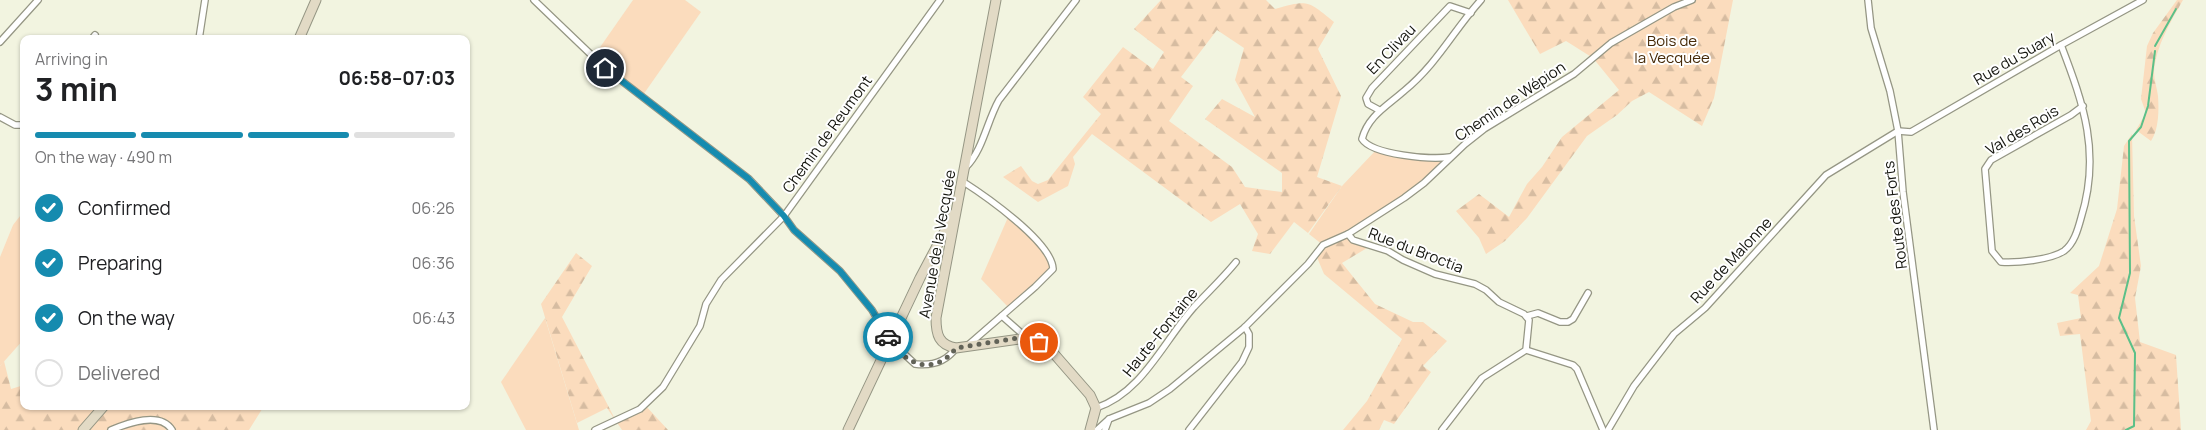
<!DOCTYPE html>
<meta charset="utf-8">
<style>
:root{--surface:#fff;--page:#f6f6f6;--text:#202124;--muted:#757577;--line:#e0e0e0;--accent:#168baf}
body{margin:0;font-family:Manrope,sans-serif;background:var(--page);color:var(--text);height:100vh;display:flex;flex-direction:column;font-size:19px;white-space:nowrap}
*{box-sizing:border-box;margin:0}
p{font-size:16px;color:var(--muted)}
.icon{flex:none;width:28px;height:28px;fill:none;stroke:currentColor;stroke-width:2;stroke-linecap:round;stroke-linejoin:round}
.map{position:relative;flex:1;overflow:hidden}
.panel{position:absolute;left:20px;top:35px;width:450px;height:375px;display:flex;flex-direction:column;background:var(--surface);border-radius:10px;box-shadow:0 1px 4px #0004}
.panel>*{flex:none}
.pin{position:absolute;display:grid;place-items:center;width:42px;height:42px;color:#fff;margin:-21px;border:2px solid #fff;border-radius:50%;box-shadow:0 1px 5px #0007}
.courier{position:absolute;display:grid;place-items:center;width:50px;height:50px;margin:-25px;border:4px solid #168baf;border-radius:50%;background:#fff;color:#222;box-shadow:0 1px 6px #0007}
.headline em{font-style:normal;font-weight:700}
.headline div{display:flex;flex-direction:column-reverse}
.headline{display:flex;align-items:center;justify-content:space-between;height:85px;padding:0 15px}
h1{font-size:32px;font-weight:700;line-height:38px}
.bar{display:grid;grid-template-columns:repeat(4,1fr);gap:8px 5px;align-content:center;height:60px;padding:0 15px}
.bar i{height:6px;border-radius:4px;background:var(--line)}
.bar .on{background:var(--accent)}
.bar p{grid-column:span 4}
ol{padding:0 15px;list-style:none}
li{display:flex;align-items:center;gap:15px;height:55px}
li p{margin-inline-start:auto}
li .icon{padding:5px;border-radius:50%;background:var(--accent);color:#fff;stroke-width:4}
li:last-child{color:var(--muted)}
li i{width:28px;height:28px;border:2px solid var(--line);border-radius:50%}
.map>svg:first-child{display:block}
.grass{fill:#fbdcbd}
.forest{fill:url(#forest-firs);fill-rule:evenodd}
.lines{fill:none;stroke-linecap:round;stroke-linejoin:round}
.stream{stroke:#5bc088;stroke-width:2}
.street-casing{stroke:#959684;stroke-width:8}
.secondary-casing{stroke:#959684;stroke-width:11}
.street{stroke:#fff;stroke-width:5.5}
.secondary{stroke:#e2dac5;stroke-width:9}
.done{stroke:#626358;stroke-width:5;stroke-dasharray:0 9}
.route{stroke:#168baf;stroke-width:6}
.labels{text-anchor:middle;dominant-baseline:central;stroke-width:4;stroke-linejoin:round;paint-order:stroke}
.park-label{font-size:15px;fill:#462a08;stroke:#fff}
.street-label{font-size:15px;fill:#14150e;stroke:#fff}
</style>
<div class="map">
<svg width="2206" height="430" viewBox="0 0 2206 430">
<defs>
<pattern id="forest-firs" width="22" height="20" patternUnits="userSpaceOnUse" patternTransform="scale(1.25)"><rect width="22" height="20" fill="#fbdcbd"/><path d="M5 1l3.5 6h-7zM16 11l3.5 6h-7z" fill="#d6bca1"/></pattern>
</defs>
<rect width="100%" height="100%" fill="#f2f4e0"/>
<!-- grass -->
<g class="grass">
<polygon points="633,0 685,0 701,12 643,95 616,74 596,53"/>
<polygon points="1378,148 1412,156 1451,157 1404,198 1323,245 1309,234 1342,186"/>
<polygon points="24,211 24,339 0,366 0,257 13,225"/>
<polygon points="1009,215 1042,247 1053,270 1009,308 981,279"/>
<polygon points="545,318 579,430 526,430 501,382"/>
</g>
<!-- forest -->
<g class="forest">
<path d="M1161,0h105l9,9c33,-9 32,-9 59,13l-16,27 23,47 -24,81 25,9 -34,47 -14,-11 -24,32 -18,-3 6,-17 -18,-30 -29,18 -119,-88 -19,23 2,7 -7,22 -30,16 -35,-25 18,-11 11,15 6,3 10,-4 53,-66 -18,-17 40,-50 30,22 11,-17 -30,-23zM1217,30l27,18 -9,32 20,37 -33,-18 -17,20 77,54v19l-37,-5 -13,-20 -63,-46 24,-35 -12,-9z"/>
<polygon points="1508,0 1733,0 1714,98 1702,126 1649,92 1632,101 1617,115 1587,136 1527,218 1505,241 1486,254 1479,238 1456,211 1479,194 1509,217 1527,184 1542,167 1562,137 1619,90 1593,58 1566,41 1540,54"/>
<path d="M2177,0h6c-13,23 -27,46 -29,72 0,8 3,16 4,24 1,14 1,33 -7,45l-15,-11 10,-17 -5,-14 6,-53 6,-13z"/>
<polygon points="2132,134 2134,216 2141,266 2135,298 2140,342 2176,355 2181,430 2086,430 2091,421 2080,334 2060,336 2057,323 2081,318 2078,295 2070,293 2099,266 2117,209 2124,146"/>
<polygon points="1348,234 1353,240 1372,245 1342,263 1375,304 1413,322 1423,322 1447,341 1423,366 1431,372 1394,424 1384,420 1379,430 1343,430 1367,401 1402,339 1324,274 1316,255 1323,245"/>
<polygon points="576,253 592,266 562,317 615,419 645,405 668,430 622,430 607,408 577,423 541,304"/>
<polygon points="4,361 11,389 24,385 24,406 264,406 249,430 0,430 0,366"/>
</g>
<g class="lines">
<!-- stream -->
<g class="stream">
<polyline points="2155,46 2176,9"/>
<polyline points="2126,430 2134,426 2135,353 2119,318 2130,273 2129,141 2141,127 2148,106 2155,51"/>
</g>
<defs>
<g id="street">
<path d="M534,0l71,68 144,111 35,37 10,14 46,41 32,39 18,31 25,23c16,2 31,-2 41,-16"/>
<polyline points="1868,0 1871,28 1890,91 1898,131 1903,192 1934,430"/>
<polyline points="92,39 95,35"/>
<polyline points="199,39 205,0"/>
<polyline points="0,42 38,0"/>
<path d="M2061,45c23,60 40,109 20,173 -3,11 -7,26 -17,33 -14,9 -47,12 -63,11l-9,-11 -7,-82 6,-9 80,-45 12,-9"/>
<polyline points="1379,110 1368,104 1366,98 1372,88 1450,6 1471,13"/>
<polyline points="0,117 15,125 24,125"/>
<path d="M1450,157c-18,3 -78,-2 -88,-18 6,-23 25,-33 42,-48 34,-28 49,-60 77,-91"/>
<path d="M966,167c17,-17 21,-46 33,-67l77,-100"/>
<path d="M962,181c22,14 90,61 91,88l-18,18 -68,59"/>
<polyline points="1348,234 1353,240 1388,251 1403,260 1435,274 1475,284 1486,290 1499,302 1524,314 1529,320 1526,350 1482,378 1442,430"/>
<polyline points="1002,316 1027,338"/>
<polyline points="1527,316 1538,313 1560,322 1568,322 1573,319 1588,293"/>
<polyline points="1526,350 1573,365 1577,369 1603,430"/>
<path d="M1096,408c46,-15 67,-66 98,-101 14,-15 29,-29 42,-45"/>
<path d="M111,430c17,-7 49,-19 61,0"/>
<polyline points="595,430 640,409 663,387 700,326 706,304 721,280 784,216 940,0"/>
<polyline points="1097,430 1109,419 1149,403 1170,389 1245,327 1308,264 1323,245 1348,234 1404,198 1424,183 1465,144 1484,129 1574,74 1611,43 1674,7 1692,0"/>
<polyline points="1105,430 1109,419"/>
<polyline points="1189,430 1242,362 1249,347 1249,334 1245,327"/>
<polyline points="1608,430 1634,386 1674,334 1705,308 1826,175 1898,131 1911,132 2061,45 2143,0"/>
</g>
<g id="secondary">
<path d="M996,0l-60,318c0,17 3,27 20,30l71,-10 11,3 11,7 41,47 6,13 -6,22"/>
<polyline points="299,39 316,0"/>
<polyline points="83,430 104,406"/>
<polyline points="848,430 920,278 954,214"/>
</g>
</defs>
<!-- street casing -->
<use href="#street" class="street-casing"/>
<!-- secondary casing -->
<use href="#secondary" class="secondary-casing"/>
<!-- street -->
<use href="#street" class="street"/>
<!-- secondary -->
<use href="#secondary" class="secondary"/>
</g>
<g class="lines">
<!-- done -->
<path class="done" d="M888,337c16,27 45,41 68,11l62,-10h9l12,4"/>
<!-- route -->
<polyline class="route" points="605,68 749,179 784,216 794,230 840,271 872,310 888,337"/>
</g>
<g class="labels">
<!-- park labels -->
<g class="park-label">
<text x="1672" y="40">Bois de<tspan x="1672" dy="17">la Vecquée</tspan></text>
</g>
<!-- street labels -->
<g class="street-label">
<text transform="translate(1391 49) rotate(-46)">En Clivau</text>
<text transform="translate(2014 58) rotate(-30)">Rue du Suary</text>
<text transform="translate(1510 101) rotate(-34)">Chemin de Wépion</text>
<text transform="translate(2022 130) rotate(-31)">Val des Rois</text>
<text transform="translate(827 134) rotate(-54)">Chemin de Reumont</text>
<text transform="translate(1895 215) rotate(-97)">Route des Forts</text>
<text transform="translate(937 244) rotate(-80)">Avenue de la Vecquée</text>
<text transform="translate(1416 250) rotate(21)">Rue du Broctia</text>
<text transform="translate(1731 260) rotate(-47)">Rue de Malonne</text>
<text transform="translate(1160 332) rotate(-51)">Haute-Fontaine</text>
</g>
</g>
</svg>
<div class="pin" style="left:1039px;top:342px;background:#ea580c"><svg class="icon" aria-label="bag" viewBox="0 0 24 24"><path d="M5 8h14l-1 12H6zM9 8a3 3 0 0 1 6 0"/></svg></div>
<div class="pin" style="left:605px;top:68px;background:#1f2937"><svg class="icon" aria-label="home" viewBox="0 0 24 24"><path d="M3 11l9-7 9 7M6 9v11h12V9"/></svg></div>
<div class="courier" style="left:888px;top:337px"><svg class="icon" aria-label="car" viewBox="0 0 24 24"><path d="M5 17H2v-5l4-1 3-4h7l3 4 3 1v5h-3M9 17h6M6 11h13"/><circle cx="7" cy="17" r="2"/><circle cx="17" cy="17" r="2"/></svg></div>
<section class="panel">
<div class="headline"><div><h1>3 min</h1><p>Arriving in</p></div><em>06:58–07:03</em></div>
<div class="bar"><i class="on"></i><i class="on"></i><i class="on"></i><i></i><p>On the way · 490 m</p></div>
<ol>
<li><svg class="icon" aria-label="check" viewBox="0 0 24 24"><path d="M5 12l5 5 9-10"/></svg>Confirmed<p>06:26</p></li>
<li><svg class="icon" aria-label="check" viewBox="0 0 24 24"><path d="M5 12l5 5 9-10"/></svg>Preparing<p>06:36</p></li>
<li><svg class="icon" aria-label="check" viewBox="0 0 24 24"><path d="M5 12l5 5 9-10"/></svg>On the way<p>06:43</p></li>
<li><i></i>Delivered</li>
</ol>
</section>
</div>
